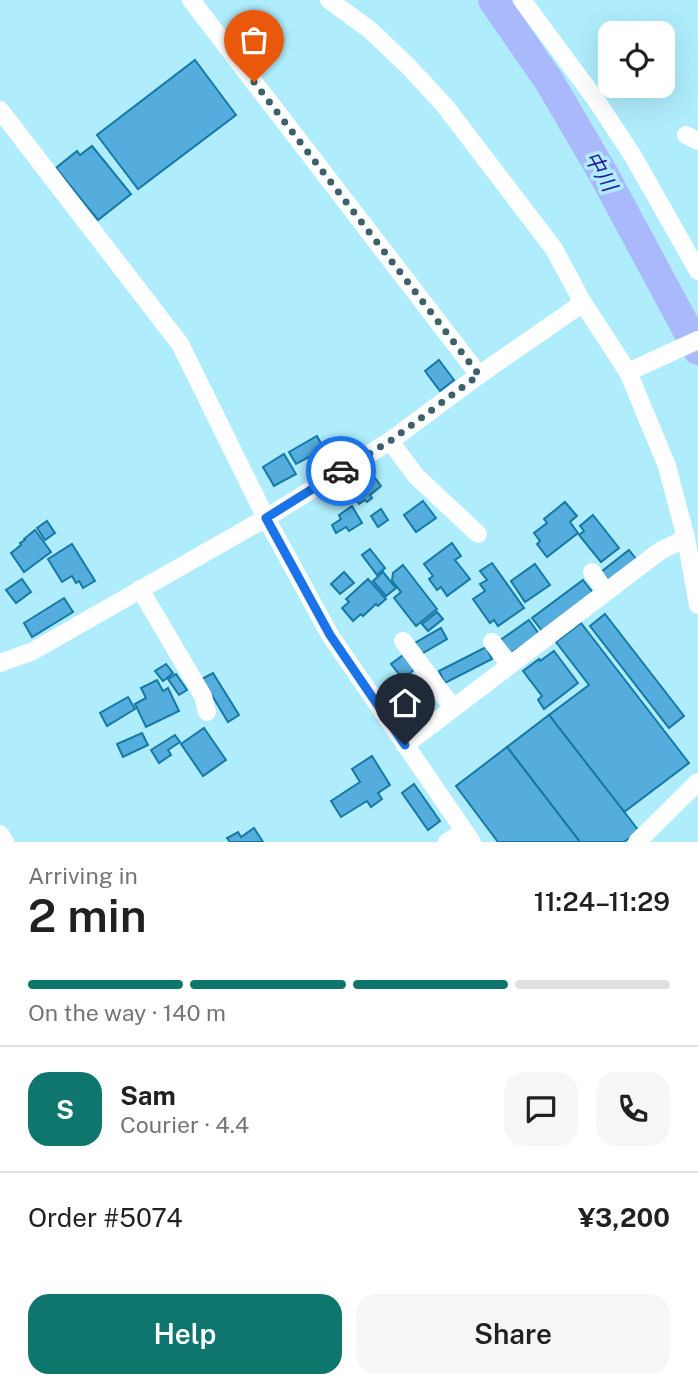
<!DOCTYPE html>
<meta charset="utf-8">
<style>
:root{--surface:#fff;--page:#f6f6f6;--text:#202124;--muted:#757577;--line:#e0e0e0;--accent:#0f766e}
body{margin:0;font-family:"Public Sans","Noto Sans JP",sans-serif;background:var(--page);color:var(--text);height:100vh;display:flex;flex-direction:column;font-size:26px;white-space:nowrap}
*{box-sizing:border-box;margin:0}
p{font-size:23px;color:var(--muted)}
.icon{flex:none;width:38px;height:38px;fill:none;stroke:currentColor;stroke-width:2;stroke-linecap:round;stroke-linejoin:round}
.map{position:relative;height:842px;overflow:hidden}
.panel{display:flex;flex-direction:column;background:var(--surface);flex:1}
.panel>*{flex:none}
.controls{position:absolute;left:598px;top:21px;display:grid;gap:14px}
.controls a{display:grid;place-items:center;width:77px;height:77px;border-radius:14px;background:var(--surface);box-shadow:0 7px 28px #0002;font-size:35px}
.pin{position:absolute;display:grid;place-items:center;width:60px;height:60px;color:#fff;margin:-72px -30px;border-radius:50% 50% 50% 0;rotate:-45deg;box-shadow:0 0 7px #0007}
.pin .icon{rotate:45deg}
.courier{position:absolute;display:grid;place-items:center;width:70px;height:70px;margin:-35px;border:5px solid #1a73e8;border-radius:50%;background:#fff;color:#222;box-shadow:0 2px 9px #0007}
.head em{font-style:normal;font-weight:600}
.head div{display:flex;flex-direction:column-reverse}
.head{display:flex;align-items:center;justify-content:space-between;height:119px;padding:0 28px}
h1{font-size:46px;font-weight:600;line-height:52px}
.bar{display:grid;grid-template-columns:repeat(4,1fr);gap:10px 7px;align-content:center;height:84px;padding:0 28px}
.bar i{height:9px;border-radius:5px;background:var(--line)}
.bar .selected{background:var(--accent)}
.bar p{grid-column:span 4}
.line{display:flex;align-items:center;gap:18px;padding:0 28px;border-top:2px solid var(--line)}
.line div{flex:1}
.round{display:grid;place-items:center;flex:none;width:74px;height:74px;border-radius:21px;background:var(--page)}
.action{display:flex;gap:14px;margin-top:auto;padding:14px 28px}
.action a{flex:1;height:80px;border-radius:21px;background:var(--accent);color:#fff;font-size:28px;font-weight:600;line-height:80px;text-align:center}
.action a+a{background:var(--page);color:var(--text)}
.map>svg:first-child{display:block}
.lines{fill:none;stroke-linecap:round;stroke-linejoin:round}
.river{stroke:#aab9fc;stroke-width:30}
.building{fill:#55addd;stroke:#1579a6;stroke-width:2}
.minor{stroke:#fff;stroke-width:18}
.done{stroke:#3d616a;stroke-width:7;stroke-dasharray:0 12.6}
.route{stroke:#1a73e8;stroke-width:9}
.labels{text-anchor:middle;dominant-baseline:central;stroke-width:7;stroke-linejoin:round;paint-order:stroke}
.water-label{font-size:21px;font-style:italic;fill:#261598;stroke:#afedfc}
</style>
<div class="map">
<svg width="698" height="842" viewBox="0 0 698 842">
<rect width="100%" height="100%" fill="#afedfc"/>
<g class="lines">
<!-- river -->
<polyline class="river" points="493,0 549,81 604,175 698,350"/>
</g>
<!-- building -->
<g class="building">
<polygon points="195,60 236,115 138,189 97,135"/>
<polygon points="92,146 131,194 98,220 56,168 77,151 80,155"/>
<polygon points="439,360 454,380 440,391 425,371"/>
<polygon points="317,436 324,449 296,464 289,452"/>
<polygon points="284,454 296,474 274,486 263,467"/>
<polygon points="375,478 381,486 370,495 372,498 367,502 365,500 359,504 352,495"/>
<polygon points="423,501 436,518 416,532 404,515"/>
<polygon points="565,502 577,516 570,522 578,533 547,557 537,544 540,541 534,533 547,523 544,519"/>
<polygon points="352,506 362,523 349,531 346,527 336,533 332,525 341,519 339,515"/>
<polygon points="381,509 388,520 378,527 371,516"/>
<polygon points="593,515 619,548 601,562 579,535 584,531 580,526"/>
<polygon points="47,521 55,533 45,540 37,528"/>
<polygon points="35,530 51,552 24,572 11,553 21,545 20,543 25,540 24,539"/>
<polygon points="452,543 461,556 455,560 470,579 447,596 441,587 437,590 429,579 433,576 424,564"/>
<polygon points="72,544 95,581 83,588 79,581 76,583 72,576 62,582 48,559"/>
<polygon points="370,549 385,568 377,575 362,555"/>
<polygon points="629,550 637,560 610,582 601,572"/>
<polygon points="492,563 524,608 498,626 494,620 490,623 473,599 485,591 480,584 487,580 480,571"/>
<polygon points="535,564 550,585 525,602 511,581"/>
<polygon points="403,565 437,609 416,626 394,598 401,592 392,581 393,573"/>
<polygon points="344,572 354,583 340,594 331,584"/>
<polygon points="383,572 396,588 386,596 373,581"/>
<polygon points="22,579 31,592 16,603 6,590"/>
<polygon points="368,579 386,599 378,606 376,604 363,616 361,614 353,621 342,608 349,602 346,599"/>
<polygon points="583,580 594,594 543,632 532,618"/>
<polygon points="64,598 73,612 32,637 24,623"/>
<polygon points="437,612 443,619 428,631 422,624"/>
<polygon points="605,614 684,716 669,728 590,626"/>
<polygon points="529,620 539,634 508,655 499,641"/>
<polygon points="581,623 689,763 624,812 549,715 589,685 556,642"/>
<polygon points="441,628 447,639 421,654 415,643"/>
<polygon points="486,647 492,659 445,683 439,671"/>
<polygon points="554,651 578,683 544,709 538,700 542,696 523,671 539,659 540,661"/>
<polygon points="403,655 415,669 403,679 391,664"/>
<polygon points="166,664 173,673 163,681 155,671"/>
<polygon points="213,673 239,715 228,722 202,679"/>
<polygon points="176,674 187,690 179,695 168,679"/>
<polygon points="157,680 163,691 168,688 179,711 146,727 135,704 146,698 141,688"/>
<polygon points="128,697 135,709 107,726 100,713"/>
<polygon points="549,715 639,831 624,842 580,842 507,747"/>
<polygon points="204,728 226,760 203,776 181,744"/>
<polygon points="142,733 148,745 123,757 117,744"/>
<polygon points="175,735 180,742 168,750 171,755 159,763 151,750"/>
<polygon points="507,747 580,842 498,842 456,786"/>
<polygon points="372,756 390,785 378,793 382,799 371,807 367,801 341,817 331,801 360,782 352,769"/>
<polygon points="414,784 440,821 428,830 402,793"/>
<polygon points="254,828 263,842 230,842 227,838 238,832 241,837"/>
</g>
<g class="lines">
<!-- minor -->
<g class="minor">
<polyline points="191,0 479,375"/>
<polyline points="329,0 370,30 408,66 445,106 554,249 583,303 628,372 667,466 686,538 698,605"/>
<polyline points="522,0 596,100 633,156 698,271"/>
<polyline points="0,110 180,344 266,518 330,635 472,842"/>
<polyline points="686,135 698,141"/>
<polyline points="628,372 698,340"/>
<polyline points="390,441 416,476 478,534"/>
<polyline points="592,572 606,592"/>
<polyline points="140,589 203,696 207,712"/>
<polyline points="403,641 453,708"/>
<polyline points="492,642 510,665"/>
<polyline points="0,663 33,651 266,518 390,441 479,375 583,303"/>
<polyline points="405,745 660,551 686,538"/>
<polyline points="0,834 5,842"/>
<polyline points="447,842 464,831"/>
<polyline points="637,842 698,782"/>
</g>
</g>
<g class="lines">
<!-- done -->
<polyline class="done" points="254,82 479,375 390,441 341,471"/>
<!-- route -->
<polyline class="route" points="341,471 266,518 330,635 405,745"/>
</g>
<g class="labels">
<!-- water labels -->
<g class="water-label">
<text transform="translate(601 171) rotate(60)">中川</text>
</g>
</g>
</svg>
<div class="controls">
<a><svg class="icon" aria-label="locate" viewBox="0 0 24 24"><circle cx="12" cy="12" r="6"/><path d="M12 2v4M12 18v4M2 12h4M18 12h4"/></svg></a>
</div>
<div class="pin" style="left:254px;top:82px;background:#ea580c"><svg class="icon" aria-label="bag" viewBox="0 0 24 24"><path d="M5 8h14l-1 12H6zM9 8a3 3 0 0 1 6 0"/></svg></div>
<div class="pin" style="left:405px;top:745px;background:#1f2937"><svg class="icon" aria-label="home" viewBox="0 0 24 24"><path d="M3 11l9-7 9 7M6 9v11h12V9"/></svg></div>
<div class="courier" style="left:341px;top:471px"><svg class="icon" aria-label="car" viewBox="0 0 24 24"><path d="M5 17H2v-5l4-1 3-4h7l3 4 3 1v5h-3M9 17h6M6 11h13"/><circle cx="7" cy="17" r="2"/><circle cx="17" cy="17" r="2"/></svg></div>
</div>
<section class="panel">
<div class="head"><div><h1>2 min</h1><p>Arriving in</p></div><em>11:24–11:29</em></div>
<div class="bar"><i class="selected"></i><i class="selected"></i><i class="selected"></i><i></i><p>On the way · 140 m</p></div>
<div class="line" style="height:126px"><b class="round" style="background:var(--accent);color:#fff">S</b><div><b>Sam</b><p>Courier · 4.4</p></div><a class="round"><svg class="icon" aria-label="chat" viewBox="0 0 24 24"><path d="M4 5h16v11H9l-5 4z"/></svg></a><a class="round"><svg class="icon" aria-label="phone" viewBox="0 0 24 24"><path d="M5 4h4l2 5-3 2q2 4 5 5l2-3 5 2v4C11 20 4 13 5 4z"/></svg></a></div>
<div class="line" style="height:91px"><div>Order #5074</div><b>¥3,200</b></div>
<div class="action"><a>Help</a><a>Share</a></div>
</section>
